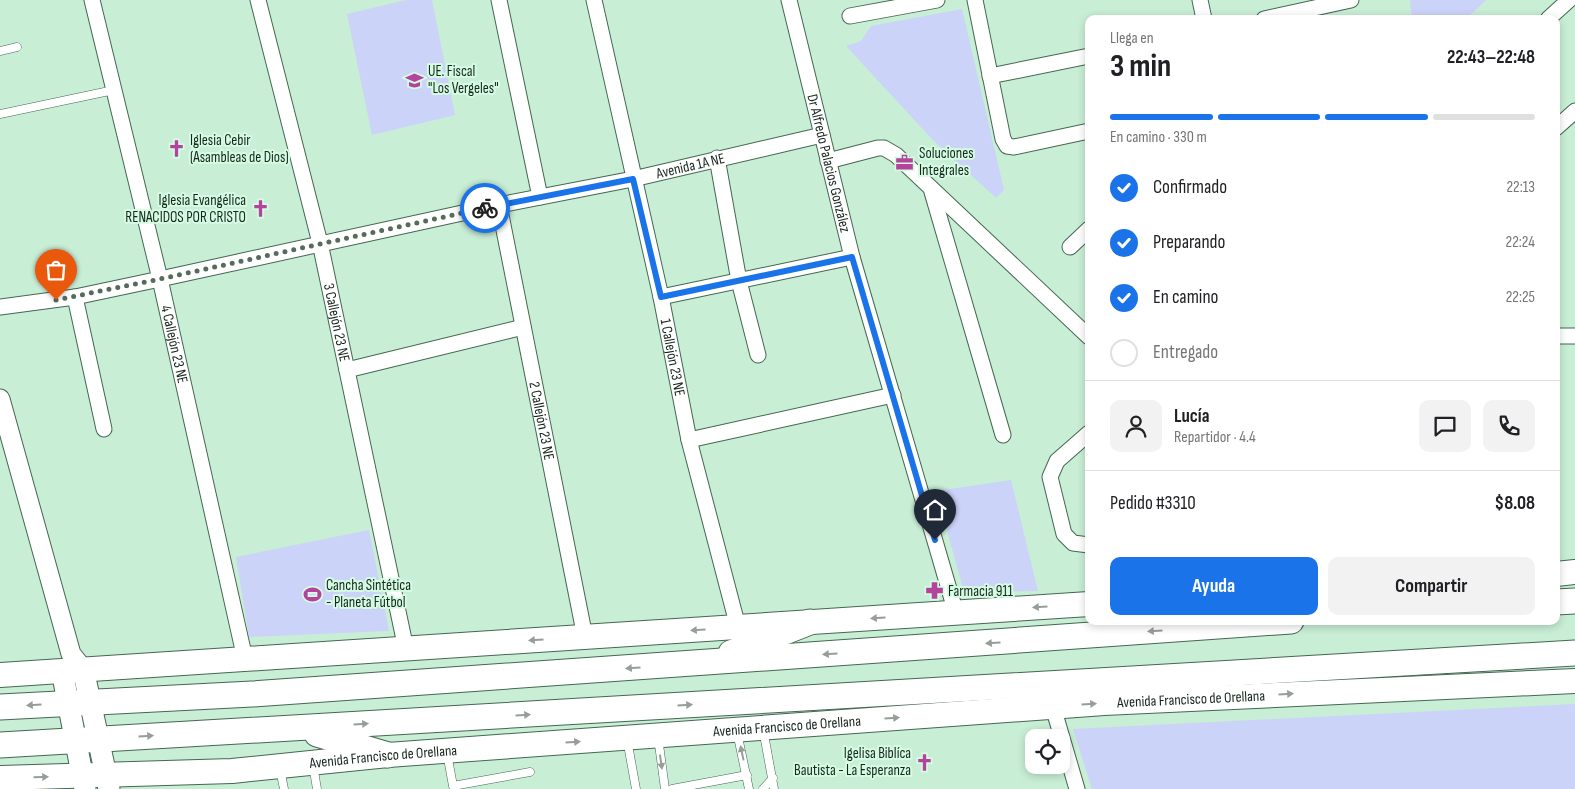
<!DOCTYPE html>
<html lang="es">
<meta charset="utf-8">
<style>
:root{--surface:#fff;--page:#f2f2f2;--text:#202124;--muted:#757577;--line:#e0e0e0;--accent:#1a73e8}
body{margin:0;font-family:"Sofia Sans Condensed",sans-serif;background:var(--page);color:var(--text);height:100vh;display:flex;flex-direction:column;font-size:19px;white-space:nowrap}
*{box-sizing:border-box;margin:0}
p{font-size:16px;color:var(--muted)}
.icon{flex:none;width:28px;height:28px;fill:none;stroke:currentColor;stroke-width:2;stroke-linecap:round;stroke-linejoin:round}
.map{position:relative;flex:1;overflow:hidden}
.drawer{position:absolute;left:1085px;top:15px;width:475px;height:610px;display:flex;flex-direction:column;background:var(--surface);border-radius:10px;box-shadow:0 2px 8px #0003}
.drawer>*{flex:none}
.tools{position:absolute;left:1025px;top:729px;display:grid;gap:10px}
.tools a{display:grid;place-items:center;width:45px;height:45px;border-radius:10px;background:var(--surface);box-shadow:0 2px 8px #0003;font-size:25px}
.pin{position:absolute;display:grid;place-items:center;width:42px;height:42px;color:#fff;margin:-51px -21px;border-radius:50% 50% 50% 0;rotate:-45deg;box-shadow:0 0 5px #0007}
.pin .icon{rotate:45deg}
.courier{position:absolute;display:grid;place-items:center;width:50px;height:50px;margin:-25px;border:4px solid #1a73e8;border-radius:50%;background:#fff;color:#222;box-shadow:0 1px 6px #0007}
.summary em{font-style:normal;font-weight:700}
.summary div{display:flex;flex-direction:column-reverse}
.summary{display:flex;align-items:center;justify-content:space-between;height:85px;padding:0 25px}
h1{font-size:32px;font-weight:700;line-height:38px}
.bar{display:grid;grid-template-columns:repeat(4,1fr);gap:8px 5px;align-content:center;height:60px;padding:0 25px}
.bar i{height:6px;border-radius:4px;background:var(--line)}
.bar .active{background:var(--accent)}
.bar p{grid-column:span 4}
.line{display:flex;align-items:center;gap:12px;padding:0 25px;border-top:1px solid var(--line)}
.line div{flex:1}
.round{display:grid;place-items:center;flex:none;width:52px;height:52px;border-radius:10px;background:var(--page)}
ol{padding:0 25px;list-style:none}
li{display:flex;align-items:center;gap:15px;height:55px}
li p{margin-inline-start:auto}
li .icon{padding:5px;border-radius:50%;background:var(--accent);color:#fff;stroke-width:4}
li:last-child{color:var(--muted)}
li i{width:28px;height:28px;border:2px solid var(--line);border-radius:50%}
.action{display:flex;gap:10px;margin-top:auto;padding:10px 25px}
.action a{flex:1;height:58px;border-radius:10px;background:var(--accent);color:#fff;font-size:20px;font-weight:700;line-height:58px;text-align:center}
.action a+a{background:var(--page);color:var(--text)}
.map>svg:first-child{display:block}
.green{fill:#cbd3f9}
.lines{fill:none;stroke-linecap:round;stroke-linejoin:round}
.service-casing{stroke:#446751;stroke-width:9}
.minor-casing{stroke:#446751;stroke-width:17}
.tertiary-casing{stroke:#446751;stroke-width:21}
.secondary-casing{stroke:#446751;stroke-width:23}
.primary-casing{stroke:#446751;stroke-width:26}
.trunk-casing{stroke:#446751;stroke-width:27}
.service{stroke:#fff;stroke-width:8}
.minor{stroke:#fff;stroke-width:15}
.tertiary{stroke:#fff;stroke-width:19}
.secondary{stroke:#fff;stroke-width:21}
.primary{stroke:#fff;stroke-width:24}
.trunk{stroke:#fff;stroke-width:25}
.oneway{fill:#979d99}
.done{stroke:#556c5d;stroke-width:5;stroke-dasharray:0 9}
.route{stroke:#1a73e8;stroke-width:6}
.labels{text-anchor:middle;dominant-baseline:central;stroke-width:4;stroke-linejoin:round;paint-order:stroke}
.poi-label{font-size:15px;fill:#17261d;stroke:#d5fce2;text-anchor:start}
.street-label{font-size:15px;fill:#17261d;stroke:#d5fce2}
</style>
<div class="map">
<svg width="1575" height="789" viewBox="0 0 1575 789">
<rect width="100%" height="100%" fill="#c8eed5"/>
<!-- green -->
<g class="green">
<polygon points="406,0 432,0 455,115 372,135 347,14"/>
<polygon points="1410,0 1486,0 1466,19 1412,19"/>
<polygon points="962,9 1004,190 996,198 932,139 846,46 861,41 871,26"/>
<polygon points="1011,480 1038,591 964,592 936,491"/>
<polygon points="369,530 389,631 249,637 236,557"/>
<polygon points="1575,704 1575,789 1092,789 1073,729"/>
</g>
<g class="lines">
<defs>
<g id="service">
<polyline points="0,51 17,47"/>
<polyline points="0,114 114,90"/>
<polyline points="763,729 774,789"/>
<polyline points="737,732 749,789"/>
<polyline points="658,737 665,789"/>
<polyline points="627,739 636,789"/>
<polyline points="447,753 453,786 530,772"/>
<polyline points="313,765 317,789"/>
<polyline points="280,769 284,789"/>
<polyline points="672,789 747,775"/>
<polyline points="763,789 773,778"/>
</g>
<g id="minor">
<path id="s1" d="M92,0l68,279 85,380"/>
<path id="s2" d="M258,0l62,243 86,406"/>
<polyline points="499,0 540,197"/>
<path id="s3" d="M594,0l67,297 28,143 49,187"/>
<path id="s4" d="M789,0l63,257 104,356"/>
<polyline points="975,0 1003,139 1007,146 1014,147 1089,131"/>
<polyline points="1200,0 1204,19"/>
<polyline points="850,16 937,0"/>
<polyline points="1264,19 1351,0"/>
<polyline points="1548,19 1569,0"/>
<polyline points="990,76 1089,56"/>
<polyline points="1556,128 1575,111"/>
<polyline points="717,158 739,281 758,355"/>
<polyline points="828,161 878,148 884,148 896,155 1089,337"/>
<polyline points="932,192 1003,435"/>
<path id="s5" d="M499,205l86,432"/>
<polyline points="1070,247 1089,229"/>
<polyline points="75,297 104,429"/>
<polyline points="661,297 852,257"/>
<path id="s6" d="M0,307l75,-10 85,-18 339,-74 134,-26 189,-44"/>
<polyline points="1556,336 1575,336"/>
<polyline points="347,370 523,327"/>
<polyline points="1089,433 1057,461 1050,477 1064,534 1073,543 1089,545"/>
<polyline points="689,440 893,395"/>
<polyline points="1053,707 1077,789"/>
</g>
<polyline id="tertiary" points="0,399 71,654 83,669"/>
<g id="secondary">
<polyline points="83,669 109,789"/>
<polyline points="62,671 85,789"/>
</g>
<g id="primary">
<polyline points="1556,574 1575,572"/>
<polyline points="0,675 1089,604"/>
<path id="s7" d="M0,778l232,-7 156,-16 716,-52 471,-22"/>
</g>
<g id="trunk">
<polyline points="1556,602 1575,601"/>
<polyline points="731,653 810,622"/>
<polyline points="0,707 252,694 1291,621"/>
<polyline points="317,734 388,755"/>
<polyline points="0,745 1575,653"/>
</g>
</defs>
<!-- service casing -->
<use href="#service" class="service-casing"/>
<!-- minor casing -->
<use href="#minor" class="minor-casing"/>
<!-- tertiary casing -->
<use href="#tertiary" class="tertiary-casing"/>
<!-- secondary casing -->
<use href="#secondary" class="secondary-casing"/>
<!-- primary casing -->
<use href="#primary" class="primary-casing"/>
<!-- trunk casing -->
<use href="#trunk" class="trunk-casing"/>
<!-- service -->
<use href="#service" class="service"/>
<!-- minor -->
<use href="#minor" class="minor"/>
<!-- tertiary -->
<use href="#tertiary" class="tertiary"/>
<!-- secondary -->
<use href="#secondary" class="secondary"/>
<!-- primary -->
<use href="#primary" class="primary"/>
<!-- trunk -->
<use href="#trunk" class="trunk"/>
</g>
<!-- one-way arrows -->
<defs><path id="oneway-solid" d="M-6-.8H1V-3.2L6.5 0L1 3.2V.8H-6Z" transform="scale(1.25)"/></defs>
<g class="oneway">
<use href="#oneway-solid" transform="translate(1040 607) rotate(176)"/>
<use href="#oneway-solid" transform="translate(878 618) rotate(176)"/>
<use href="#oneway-solid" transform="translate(698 630) rotate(176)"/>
<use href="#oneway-solid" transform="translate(1155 631) rotate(176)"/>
<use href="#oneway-solid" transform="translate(536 640) rotate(176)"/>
<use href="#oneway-solid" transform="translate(993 643) rotate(176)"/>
<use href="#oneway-solid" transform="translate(830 654) rotate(176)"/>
<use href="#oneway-solid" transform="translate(633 668) rotate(176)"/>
<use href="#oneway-solid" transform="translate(1286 694) rotate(-3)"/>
<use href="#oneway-solid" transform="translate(1089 704) rotate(-4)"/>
<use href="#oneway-solid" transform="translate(34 705) rotate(177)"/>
<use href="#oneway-solid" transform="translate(685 705) rotate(-3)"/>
<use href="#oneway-solid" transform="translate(523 715) rotate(-3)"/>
<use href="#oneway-solid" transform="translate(892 718) rotate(-4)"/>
<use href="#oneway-solid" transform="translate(361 724) rotate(-3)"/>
<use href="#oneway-solid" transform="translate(146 736) rotate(-3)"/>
<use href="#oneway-solid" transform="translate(573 742) rotate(-4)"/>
<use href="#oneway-solid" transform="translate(742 753) rotate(-102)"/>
<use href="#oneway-solid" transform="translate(661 762) rotate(82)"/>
<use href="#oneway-solid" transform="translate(41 777) rotate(-2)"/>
</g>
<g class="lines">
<!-- done -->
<polyline class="done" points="56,300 160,279 485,208"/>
<!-- route -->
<polyline class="route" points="485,208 633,179 661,297 852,257 935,540"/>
</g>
<!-- icons -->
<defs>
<symbol id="school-bare" viewBox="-9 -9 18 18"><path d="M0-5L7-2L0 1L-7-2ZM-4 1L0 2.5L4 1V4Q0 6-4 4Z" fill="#b4439e" stroke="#d5fce2" stroke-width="2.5" paint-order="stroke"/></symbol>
<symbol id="church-bare" viewBox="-9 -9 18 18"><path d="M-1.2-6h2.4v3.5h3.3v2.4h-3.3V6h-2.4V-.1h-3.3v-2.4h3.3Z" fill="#b4439e" stroke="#d5fce2" stroke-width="2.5" paint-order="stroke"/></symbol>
<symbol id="office-bare" viewBox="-9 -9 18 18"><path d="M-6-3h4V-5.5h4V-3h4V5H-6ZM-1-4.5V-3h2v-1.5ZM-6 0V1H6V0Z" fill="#b4439e" stroke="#d5fce2" stroke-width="2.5" paint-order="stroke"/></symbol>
<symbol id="pharmacy-bare" viewBox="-9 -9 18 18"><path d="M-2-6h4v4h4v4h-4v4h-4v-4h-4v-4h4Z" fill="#b4439e" stroke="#d5fce2" stroke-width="2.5" paint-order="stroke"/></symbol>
<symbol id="stadium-bare" viewBox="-9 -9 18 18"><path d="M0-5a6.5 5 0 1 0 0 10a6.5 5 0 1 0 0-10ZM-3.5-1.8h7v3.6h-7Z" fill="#b4439e" stroke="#d5fce2" stroke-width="2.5" paint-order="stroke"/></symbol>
</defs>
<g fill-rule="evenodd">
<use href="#school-bare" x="402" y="68" width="25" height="25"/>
<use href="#church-bare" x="164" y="136" width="25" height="25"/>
<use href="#office-bare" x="892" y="150" width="25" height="25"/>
<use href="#church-bare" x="248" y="196" width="25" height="25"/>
<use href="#pharmacy-bare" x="922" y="578" width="25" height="25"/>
<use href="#stadium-bare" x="300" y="582" width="25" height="25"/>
<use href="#church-bare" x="912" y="750" width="25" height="25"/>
</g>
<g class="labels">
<!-- poi labels -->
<g class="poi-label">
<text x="428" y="71">UE. Fiscal<tspan x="428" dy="17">"Los Vergeles"</tspan></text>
<text x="190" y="140">Iglesia Cebir<tspan x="190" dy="17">(Asambleas de Dios)</tspan></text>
<text x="919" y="153">Soluciones<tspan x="919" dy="17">Integrales</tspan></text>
<text x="246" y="200" text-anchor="end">Iglesia Evangélica<tspan x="246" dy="17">RENACIDOS POR CRISTO</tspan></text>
<text x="326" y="585">Cancha Sintética<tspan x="326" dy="17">- Planeta Fútbol</tspan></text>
<text x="948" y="591">Farmacia 911</text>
<text x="911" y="753" text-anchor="end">Igelisa Biblíca<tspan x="911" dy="17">Bautista - La Esperanza</tspan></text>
</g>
<!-- street labels -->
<g class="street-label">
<text stroke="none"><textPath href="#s4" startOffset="168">Dr Alfredo Palacios González</textPath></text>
<text stroke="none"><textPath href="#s6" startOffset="705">Avenida 1A NE</textPath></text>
<text stroke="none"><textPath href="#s2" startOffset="332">3 Callejón 23 NE</textPath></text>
<text stroke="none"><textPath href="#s1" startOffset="354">4 Callejón 23 NE</textPath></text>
<text stroke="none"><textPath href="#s3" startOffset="366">1 Callejón 23 NE</textPath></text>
<text stroke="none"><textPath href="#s5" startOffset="220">2 Callejón 23 NE</textPath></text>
<text stroke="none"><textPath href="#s7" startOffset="1194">Avenida Francisco de Orellana</textPath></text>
<text stroke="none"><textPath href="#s7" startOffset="789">Avenida Francisco de Orellana</textPath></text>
<text stroke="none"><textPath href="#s7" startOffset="384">Avenida Francisco de Orellana</textPath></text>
</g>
</g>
</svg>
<div class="tools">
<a><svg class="icon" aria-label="locate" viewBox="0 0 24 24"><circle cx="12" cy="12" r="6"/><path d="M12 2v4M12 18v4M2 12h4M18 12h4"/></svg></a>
</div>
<div class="pin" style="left:56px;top:300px;background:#ea580c"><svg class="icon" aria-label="bag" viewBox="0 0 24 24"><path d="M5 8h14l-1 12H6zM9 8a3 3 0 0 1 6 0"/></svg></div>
<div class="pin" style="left:935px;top:540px;background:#1f2937"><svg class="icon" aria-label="home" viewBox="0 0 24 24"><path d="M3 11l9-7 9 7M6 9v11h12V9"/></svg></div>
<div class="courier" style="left:485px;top:208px"><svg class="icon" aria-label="bike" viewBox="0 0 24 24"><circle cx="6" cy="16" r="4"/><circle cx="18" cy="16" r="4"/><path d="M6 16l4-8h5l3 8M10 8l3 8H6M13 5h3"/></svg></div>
<section class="drawer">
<div class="summary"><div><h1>3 min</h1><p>Llega en</p></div><em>22:43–22:48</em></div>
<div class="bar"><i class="active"></i><i class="active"></i><i class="active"></i><i></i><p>En camino · 330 m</p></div>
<ol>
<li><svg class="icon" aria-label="check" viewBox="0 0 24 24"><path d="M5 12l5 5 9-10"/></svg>Confirmado<p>22:13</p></li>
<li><svg class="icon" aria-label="check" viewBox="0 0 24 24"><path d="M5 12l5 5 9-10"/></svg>Preparando<p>22:24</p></li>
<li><svg class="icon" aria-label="check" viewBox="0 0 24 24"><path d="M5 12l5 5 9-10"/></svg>En camino<p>22:25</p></li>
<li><i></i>Entregado</li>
</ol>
<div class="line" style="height:90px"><a class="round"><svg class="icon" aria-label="person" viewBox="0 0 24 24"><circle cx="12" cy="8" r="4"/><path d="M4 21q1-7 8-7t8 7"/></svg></a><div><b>Lucía</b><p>Repartidor · 4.4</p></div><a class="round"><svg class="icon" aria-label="chat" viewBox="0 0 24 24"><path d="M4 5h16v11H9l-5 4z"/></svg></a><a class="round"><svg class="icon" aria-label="phone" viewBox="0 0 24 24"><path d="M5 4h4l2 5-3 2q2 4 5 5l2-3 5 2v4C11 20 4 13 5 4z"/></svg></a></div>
<div class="line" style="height:65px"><div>Pedido #3310</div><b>$8.08</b></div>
<div class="action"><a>Ayuda</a><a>Compartir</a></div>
</section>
</div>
